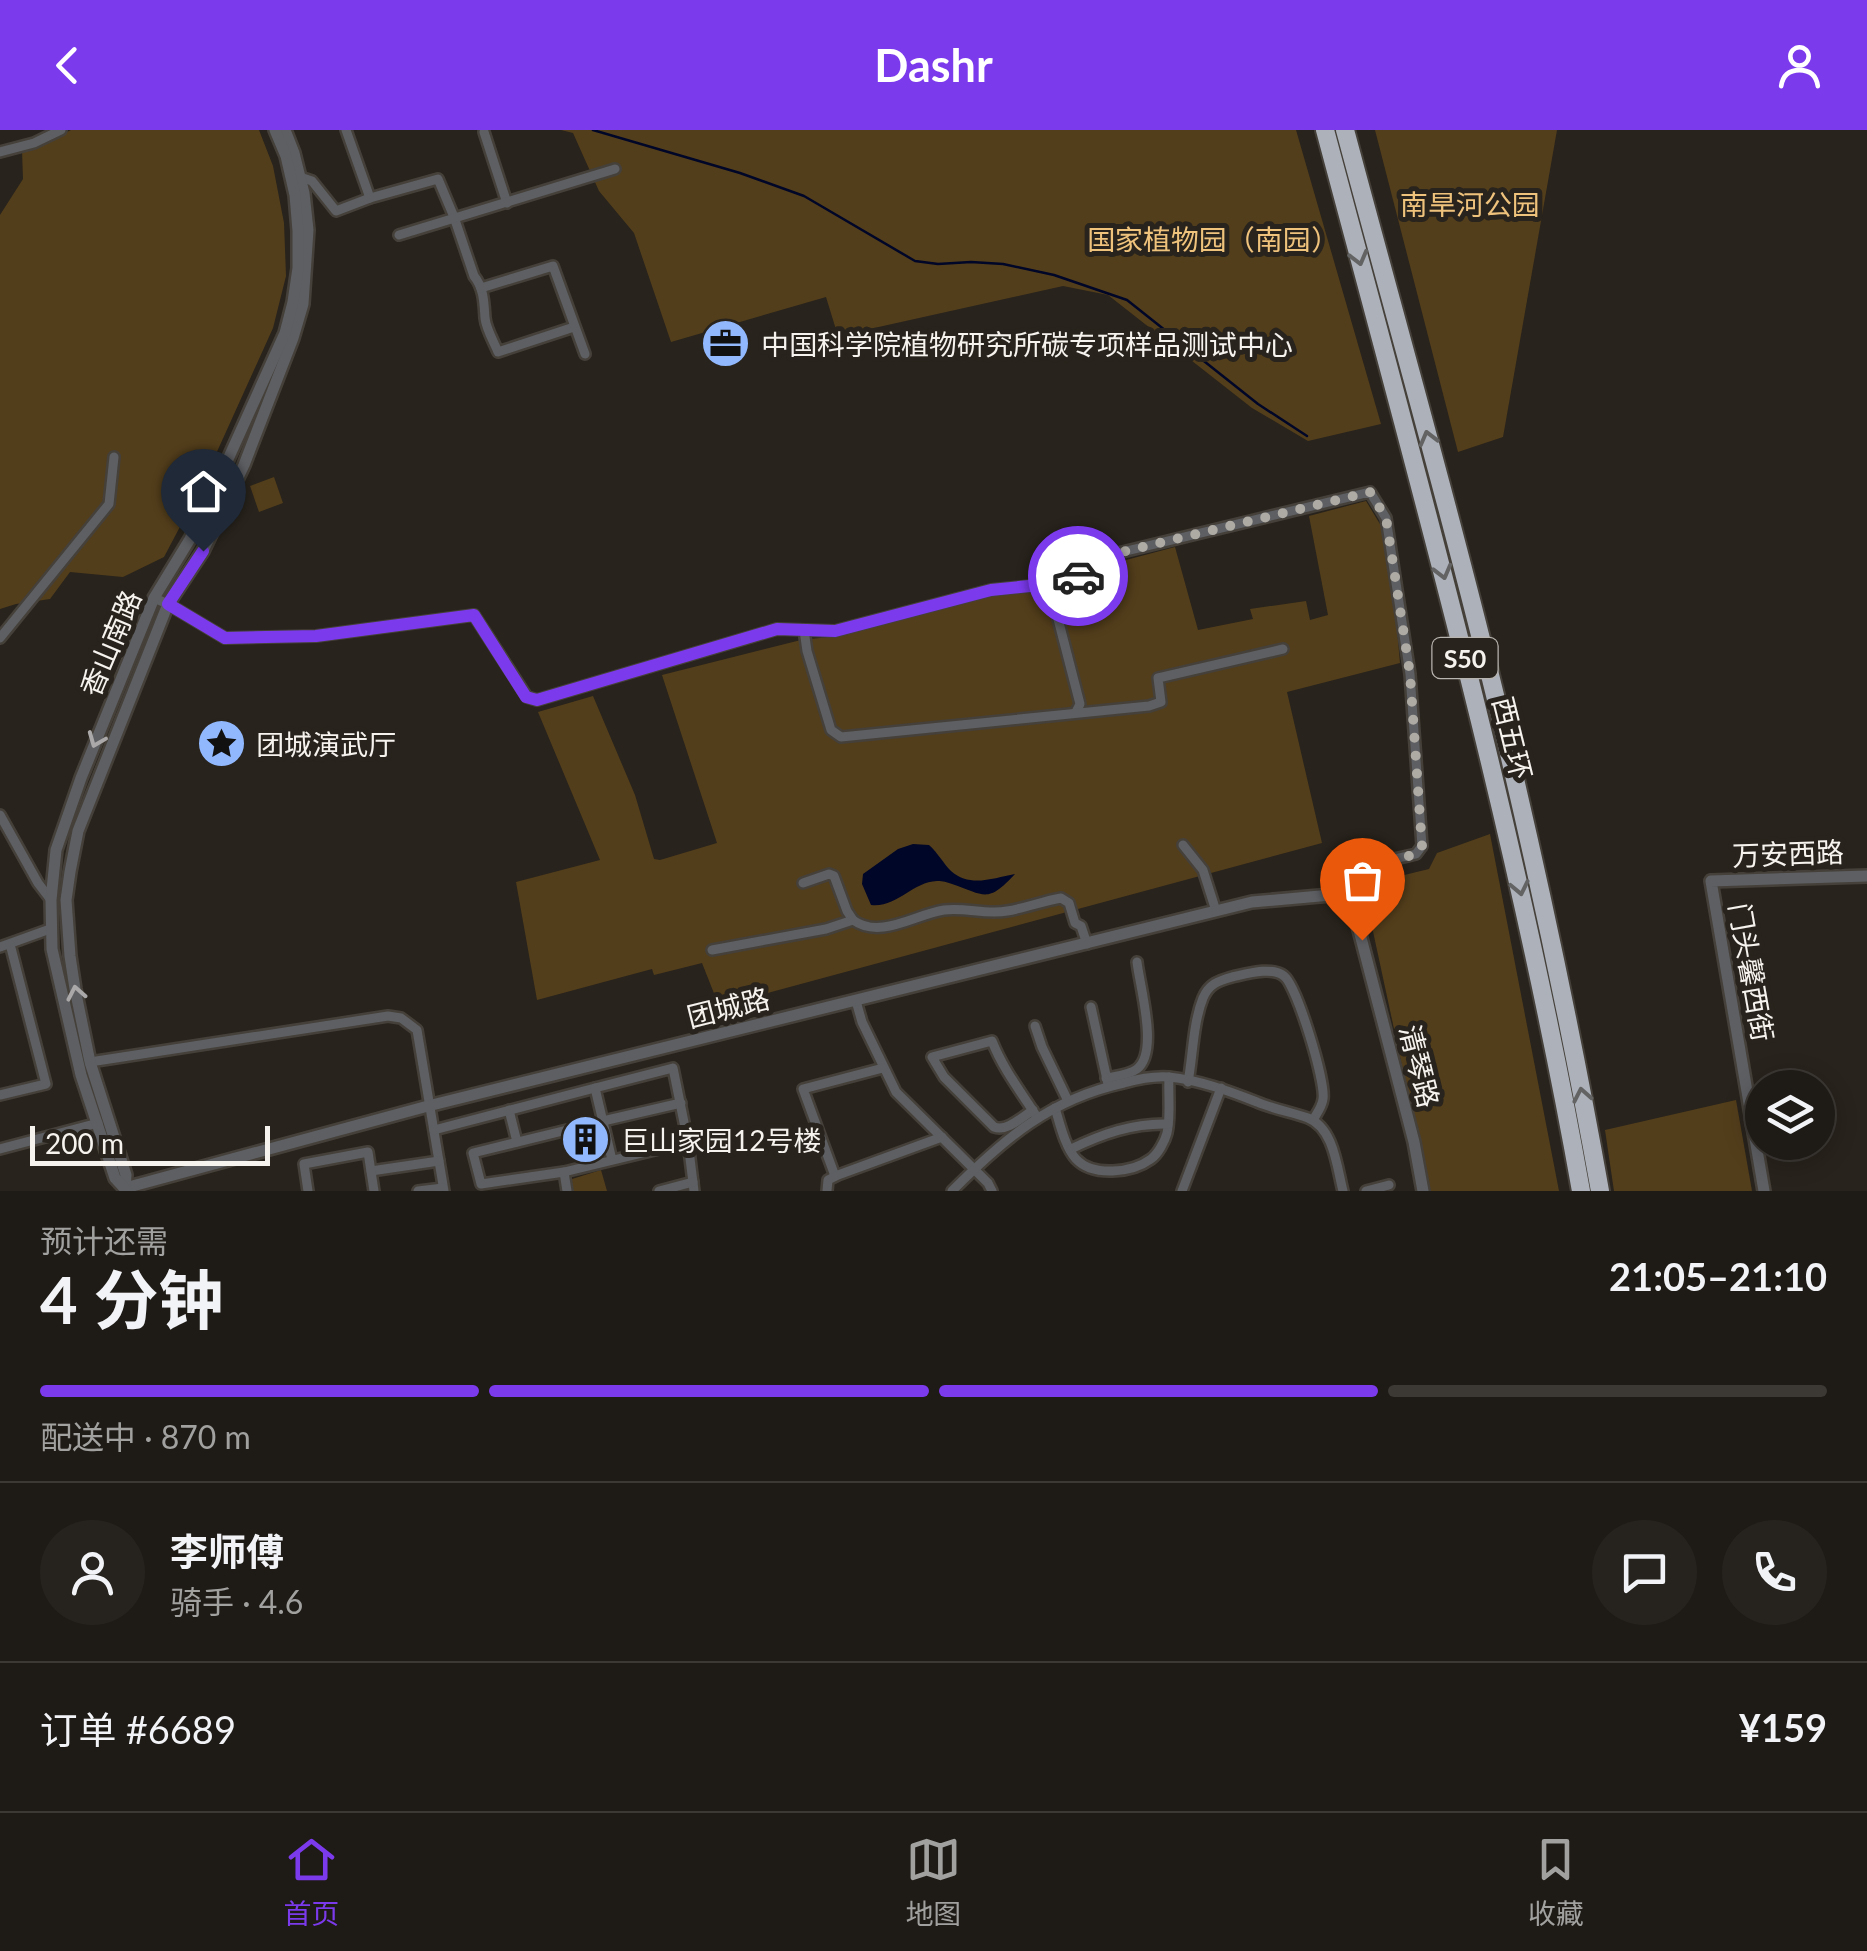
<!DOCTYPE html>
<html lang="zh">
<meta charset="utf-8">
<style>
:root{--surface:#1e1a15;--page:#26231e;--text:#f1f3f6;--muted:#a1a1a0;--line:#3c3834;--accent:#7c3aed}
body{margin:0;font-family:Lato,"Noto Sans SC",sans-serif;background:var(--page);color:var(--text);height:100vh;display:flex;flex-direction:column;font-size:38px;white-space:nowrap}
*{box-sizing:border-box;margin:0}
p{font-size:32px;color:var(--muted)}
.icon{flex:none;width:55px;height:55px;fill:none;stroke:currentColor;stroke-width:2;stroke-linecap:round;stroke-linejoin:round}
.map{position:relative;height:1061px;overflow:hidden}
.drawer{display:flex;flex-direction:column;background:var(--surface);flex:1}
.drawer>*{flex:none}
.buttons{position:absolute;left:1745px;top:940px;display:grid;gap:20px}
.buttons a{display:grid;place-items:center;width:90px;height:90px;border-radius:50%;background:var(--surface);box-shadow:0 5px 25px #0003,0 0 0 2px var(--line);font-size:50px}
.scale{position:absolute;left:30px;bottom:25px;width:240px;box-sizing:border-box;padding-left:10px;border:5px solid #f6f2ee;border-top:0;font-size:28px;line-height:35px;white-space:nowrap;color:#f6f2ee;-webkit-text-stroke:8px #28231c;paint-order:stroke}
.pin{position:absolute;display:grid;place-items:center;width:85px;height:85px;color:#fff;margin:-102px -42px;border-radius:50% 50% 50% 0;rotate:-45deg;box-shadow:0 0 10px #0007}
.pin .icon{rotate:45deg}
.courier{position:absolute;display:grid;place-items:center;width:100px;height:100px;margin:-50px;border:8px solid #7c3aed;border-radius:50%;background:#fff;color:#222;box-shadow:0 2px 12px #0007}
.head em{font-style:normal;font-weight:700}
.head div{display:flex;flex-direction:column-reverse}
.head{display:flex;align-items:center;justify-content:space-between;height:170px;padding:0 40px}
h1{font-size:65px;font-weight:700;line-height:75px}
.bar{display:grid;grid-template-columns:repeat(4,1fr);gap:15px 10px;align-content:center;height:120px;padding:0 40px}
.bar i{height:12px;border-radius:8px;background:var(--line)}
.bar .active{background:var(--accent)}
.bar p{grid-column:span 4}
.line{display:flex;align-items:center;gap:25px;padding:0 40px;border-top:2px solid var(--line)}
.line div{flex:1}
.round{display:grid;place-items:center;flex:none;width:105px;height:105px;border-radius:52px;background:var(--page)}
header{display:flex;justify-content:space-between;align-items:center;height:130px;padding:0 40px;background:var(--accent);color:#fff;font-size:45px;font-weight:700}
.menu{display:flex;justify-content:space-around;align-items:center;height:140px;border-top:2px solid var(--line);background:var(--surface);font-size:28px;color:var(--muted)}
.menu a{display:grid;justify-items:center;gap:5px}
.menu .active{color:var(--accent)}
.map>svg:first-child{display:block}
.green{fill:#533e1b}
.water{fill:#000627}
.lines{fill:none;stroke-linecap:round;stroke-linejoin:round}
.stream{stroke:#000627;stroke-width:2.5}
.minor-casing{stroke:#454039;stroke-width:14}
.tertiary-casing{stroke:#454039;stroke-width:16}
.motorway-casing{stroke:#454039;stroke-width:22}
.minor{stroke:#5d5f63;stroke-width:9}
.tertiary{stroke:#5d5f63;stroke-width:11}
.motorway{stroke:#acb1ba;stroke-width:18}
.oneway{stroke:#636363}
.oneway2{stroke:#aaa8a8}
.done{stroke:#aeaaa4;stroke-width:10;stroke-dasharray:0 18}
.route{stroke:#7c3aed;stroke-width:12}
.labels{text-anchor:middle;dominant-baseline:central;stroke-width:10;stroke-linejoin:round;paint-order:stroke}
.shield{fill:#28231c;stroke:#b8b4af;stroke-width:2.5}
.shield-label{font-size:25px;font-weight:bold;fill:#f6f2ee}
.park-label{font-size:28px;fill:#f0c37d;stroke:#28231c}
.poi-label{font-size:28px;fill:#f6f2ee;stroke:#28231c;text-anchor:start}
.street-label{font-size:28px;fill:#f6f2ee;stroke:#28231c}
</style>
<header><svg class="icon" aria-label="back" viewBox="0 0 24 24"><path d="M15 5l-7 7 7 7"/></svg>Dashr<svg class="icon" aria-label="person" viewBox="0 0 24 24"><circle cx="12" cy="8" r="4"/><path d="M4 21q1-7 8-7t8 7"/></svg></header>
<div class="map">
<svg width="1867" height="1061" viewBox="0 0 1867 1061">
<rect width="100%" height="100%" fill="#28231c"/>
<!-- green -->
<g class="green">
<polygon points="71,0 259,0 273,36 284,93 286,146 273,198 201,357 164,427 123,447 70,442 50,469 16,474 0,479 0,85 23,49 22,20 41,15"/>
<polygon points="561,0 1296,0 1381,294 1308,311 1252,278 1108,165 1063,156 838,206 826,167 671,212 634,103 599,61 573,3"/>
<polygon points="1375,0 1557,0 1503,307 1458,322"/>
<polygon points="274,347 283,373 259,382 250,356"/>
<polygon points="1366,371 1389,409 1400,533 1287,562 1322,713 719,876 702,833 654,845 652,839 537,870 516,752 600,730 538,582 593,566 635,665 654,729 660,730 717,713 662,545 801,510 838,506 997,464 1069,458 1126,430 1175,417 1198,500 1253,489 1250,479 1306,471 1310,490 1328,485 1309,386"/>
<polygon points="1490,704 1559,1061 1429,1061 1363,755 1429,739 1437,723"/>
<polygon points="1736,970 1752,1061 1614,1061 1605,1000"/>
<polygon points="601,1040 607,1061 572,1061 570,1052 572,1049"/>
</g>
<!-- water -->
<path class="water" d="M913,714l16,1c9,8 14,18 22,26 19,17 42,7 64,3 -27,29 -29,22 -63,10 -6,-2 -8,-3 -15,-3 -25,1 -40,27 -66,24l-9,-21 1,-10 35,-25z"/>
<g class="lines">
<!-- stream -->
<polyline class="stream" points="593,0 740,43 804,66 915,131 938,134 971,132 1003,134 1054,145 1127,170 1258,274 1307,306"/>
<defs>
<g id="minor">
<polyline points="346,0 370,68"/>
<polyline points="484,2 507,73"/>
<polyline points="0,22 34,13 61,0"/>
<path d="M300,47l12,4 24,30 34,-13 68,-19 16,38 20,59c10,12 10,27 11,42 1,11 9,24 13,34l76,-25"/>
<polyline points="399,105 615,39"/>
<polyline points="481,158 553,136 585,224"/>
<polyline points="1049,454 1080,574 1076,582"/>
<path d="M154,468l14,6 57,34 91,-2 158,-21 53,82 10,3 240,-71 58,2 156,-41 78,-8 41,-27 260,-63 16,26 24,156 12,172 -6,8c-38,10 -52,4 -69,43"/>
<polyline points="804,500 807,521 831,600 841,607 1149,576 1161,572 1158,548 1283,519"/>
<polyline points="0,508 109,374 114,327"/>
<polyline points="0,685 38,753 51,770"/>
<polyline points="1183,715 1203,740 1216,781"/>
<polyline points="803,753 829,744 834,746 847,781 853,790"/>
<polyline points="0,817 50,799"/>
<path d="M712,820l114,-21 27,-9c27,20 63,-6 91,-10 21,-3 42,5 63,1 19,-3 36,-10 54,-13l8,5 6,20 6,3 6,18"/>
<polyline points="856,871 862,892 896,962 988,1053 992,1061"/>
<polyline points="1091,877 1108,954"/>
<polyline points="1035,896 1042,917 1068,971"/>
<polyline points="90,932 388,886 401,888 417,900 444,1061"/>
<path d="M1106,948c10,-2 23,-3 31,-9 22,-17 3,-81 0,-107"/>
<path d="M1188,952c5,-27 5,-59 15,-84 6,-14 15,-17 29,-21 14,-3 40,-11 52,-1 13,10 42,106 39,123 -1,8 -6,14 -10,21"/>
<polyline points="0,965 46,954 10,814"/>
<path d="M1055,978c5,16 10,39 21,51 17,18 56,14 75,0 7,-5 14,-18 16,-26 4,-17 1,-38 2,-56"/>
<polyline points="509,980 517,1012"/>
<path d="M1033,980c-11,7 -26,22 -39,17l-50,-50 -12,-20 60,-16c11,28 29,51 45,76"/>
<polyline points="603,991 681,973"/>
<polyline points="434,1000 595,958"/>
<polyline points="567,1000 473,1023 481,1054 564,1042 567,1061"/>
<polyline points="688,1012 694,1061"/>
<polyline points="0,1019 98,993"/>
<path d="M1071,1019c31,-15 62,-26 97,-25"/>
<polyline points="371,1041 439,1031"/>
<polyline points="564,1042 688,1012 673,938 595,958 612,1030"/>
<polyline points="835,1046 803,959 883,938"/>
<polyline points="308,1061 304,1034 368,1022 374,1061"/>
<polyline points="418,1061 443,1058"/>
<polyline points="659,1061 693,1052"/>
<polyline points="827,1061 828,1050 838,1045 942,1007"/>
<path d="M952,1061c52,-52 98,-92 172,-108 14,-4 30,-7 45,-6 30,3 60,14 88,25 16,7 34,10 51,16 26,10 29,50 35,73"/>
<polyline points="1182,1061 1221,958"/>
<polyline points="1366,1061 1389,1055"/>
</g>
<g id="tertiary">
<polyline points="125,1058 428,976 1252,772 1331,765 1347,767 1353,777 1414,1012 1423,1061"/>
<polyline points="125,1058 126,1045 90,932 75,859 70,826 66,770 70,742 78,701 168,474 203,421 244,335 293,208 303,174 308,100 304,63 294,23 285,0"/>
<polyline points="127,1061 115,1048 81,945 52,819 51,770 56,720 81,648 154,468 190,409 220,347 285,203 293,172 298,138 298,101 295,65 286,26 275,0"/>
<polyline points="1764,1061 1711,751 1867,746"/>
</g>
<g id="motorway">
<path d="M1325,0c94,352 192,702 256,1061"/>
<path d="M1345,0c53,198 109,395 157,594 37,155 70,310 98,467"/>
</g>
</defs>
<!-- minor casing -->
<use href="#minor" class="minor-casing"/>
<!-- tertiary casing -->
<use href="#tertiary" class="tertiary-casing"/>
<!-- motorway casing -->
<use href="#motorway" class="motorway-casing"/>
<!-- minor -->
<use href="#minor" class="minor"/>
<!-- tertiary -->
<use href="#tertiary" class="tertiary"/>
<!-- motorway -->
<use href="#motorway" class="motorway"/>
</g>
<!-- one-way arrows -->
<defs><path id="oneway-chevron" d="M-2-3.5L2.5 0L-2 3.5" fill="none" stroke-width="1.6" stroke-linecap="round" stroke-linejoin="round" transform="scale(2.5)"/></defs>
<g class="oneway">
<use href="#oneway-chevron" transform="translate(1359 128) rotate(75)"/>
<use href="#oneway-chevron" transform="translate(1428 308) rotate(-105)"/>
<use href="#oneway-chevron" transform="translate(1443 442) rotate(75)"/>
<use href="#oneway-chevron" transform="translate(1520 758) rotate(78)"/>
<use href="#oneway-chevron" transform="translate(1582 965) rotate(-101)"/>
</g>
<g class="oneway2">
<use href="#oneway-chevron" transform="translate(96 610) rotate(112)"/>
<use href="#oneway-chevron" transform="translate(76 863) rotate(-101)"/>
</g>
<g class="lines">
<!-- done -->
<polyline class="done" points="1078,446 1110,425 1370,362 1386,388 1410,544 1422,716 1416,724 1366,738 1356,747 1347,768 1353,777 1362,810"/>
<!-- route -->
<polyline class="route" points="203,421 168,474 225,508 316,506 474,485 526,567 537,570 777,499 835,501 991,460 1068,452 1078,446"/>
</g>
<!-- icons -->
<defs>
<symbol id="office-disc" viewBox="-11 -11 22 22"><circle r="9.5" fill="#91b8fd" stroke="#28231c"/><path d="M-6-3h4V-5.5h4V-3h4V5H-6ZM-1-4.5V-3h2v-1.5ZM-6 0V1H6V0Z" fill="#111"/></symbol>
<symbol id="sight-disc" viewBox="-11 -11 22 22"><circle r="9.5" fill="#91b8fd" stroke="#28231c"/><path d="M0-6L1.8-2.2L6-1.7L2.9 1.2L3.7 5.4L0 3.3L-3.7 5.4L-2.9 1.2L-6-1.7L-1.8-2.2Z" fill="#111"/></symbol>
<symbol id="building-disc" viewBox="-11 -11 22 22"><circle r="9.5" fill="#91b8fd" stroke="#28231c"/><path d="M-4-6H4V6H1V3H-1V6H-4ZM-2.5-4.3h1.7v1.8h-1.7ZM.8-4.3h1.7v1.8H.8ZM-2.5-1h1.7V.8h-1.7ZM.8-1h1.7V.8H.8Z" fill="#111"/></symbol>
</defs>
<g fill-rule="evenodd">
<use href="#office-disc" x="698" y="186" width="55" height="55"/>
<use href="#sight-disc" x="194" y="586" width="55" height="55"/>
<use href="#building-disc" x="558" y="982" width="55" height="55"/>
</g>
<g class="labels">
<!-- shield labels -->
<rect class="shield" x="1432.5" y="508" width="65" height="40" rx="8"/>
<g class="shield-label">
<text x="1465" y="528">S50</text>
</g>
<!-- park labels -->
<g class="park-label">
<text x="1470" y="74">南旱河公园</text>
<text x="1213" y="109">国家植物园（南园）</text>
</g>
<!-- poi labels -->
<g class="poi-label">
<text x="761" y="214">中国科学院植物研究所碳专项样品测试中心</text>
<text x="256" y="614">团城演武厅</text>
<text x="621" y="1010">巨山家园12号楼</text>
</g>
<!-- street labels -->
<g class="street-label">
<text transform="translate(110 513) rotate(-67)">香山南路</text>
<text transform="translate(1513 608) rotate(76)">西五环</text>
<text transform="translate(1788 723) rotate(-2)">万安西路</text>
<text transform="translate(1752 842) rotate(80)">门头馨西街</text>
<text transform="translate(728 877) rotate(-14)">团城路</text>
<text transform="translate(1420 936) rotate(76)">清琴路</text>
</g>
</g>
</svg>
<div class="buttons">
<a><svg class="icon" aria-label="layers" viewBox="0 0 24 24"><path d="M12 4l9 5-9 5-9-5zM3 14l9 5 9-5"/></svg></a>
</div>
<div class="scale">200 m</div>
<div class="pin" style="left:1362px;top:810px;background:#ea580c"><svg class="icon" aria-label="bag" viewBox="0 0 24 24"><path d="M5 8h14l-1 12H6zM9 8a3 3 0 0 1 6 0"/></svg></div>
<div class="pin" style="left:203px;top:421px;background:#1f2937"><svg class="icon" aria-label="home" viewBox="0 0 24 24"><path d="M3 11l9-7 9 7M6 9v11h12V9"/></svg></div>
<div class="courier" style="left:1078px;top:446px"><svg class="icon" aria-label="car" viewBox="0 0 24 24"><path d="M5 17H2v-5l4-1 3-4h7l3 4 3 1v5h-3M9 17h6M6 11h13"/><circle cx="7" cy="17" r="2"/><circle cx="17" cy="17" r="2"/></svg></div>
</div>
<section class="drawer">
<div class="head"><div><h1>4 分钟</h1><p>预计还需</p></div><em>21:05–21:10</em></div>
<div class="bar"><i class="active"></i><i class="active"></i><i class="active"></i><i></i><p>配送中 · 870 m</p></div>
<div class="line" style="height:180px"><a class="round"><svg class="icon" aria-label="person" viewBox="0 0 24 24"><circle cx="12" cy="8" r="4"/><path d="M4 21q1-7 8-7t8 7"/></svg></a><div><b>李师傅</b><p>骑手 · 4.6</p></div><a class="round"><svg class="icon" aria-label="chat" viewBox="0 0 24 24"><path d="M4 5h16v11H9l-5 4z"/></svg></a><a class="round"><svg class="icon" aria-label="phone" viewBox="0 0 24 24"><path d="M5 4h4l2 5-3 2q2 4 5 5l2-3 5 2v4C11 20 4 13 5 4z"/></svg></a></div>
<div class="line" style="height:130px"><div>订单 #6689</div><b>¥159</b></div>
</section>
<nav class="menu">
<a class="active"><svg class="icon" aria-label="home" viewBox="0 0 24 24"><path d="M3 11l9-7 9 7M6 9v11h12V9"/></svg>首页</a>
<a><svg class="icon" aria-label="map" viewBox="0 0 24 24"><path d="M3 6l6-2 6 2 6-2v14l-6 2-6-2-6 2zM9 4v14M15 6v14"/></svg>地图</a>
<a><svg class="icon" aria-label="saved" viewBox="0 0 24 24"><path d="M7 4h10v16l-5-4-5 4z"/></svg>收藏</a>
</nav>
